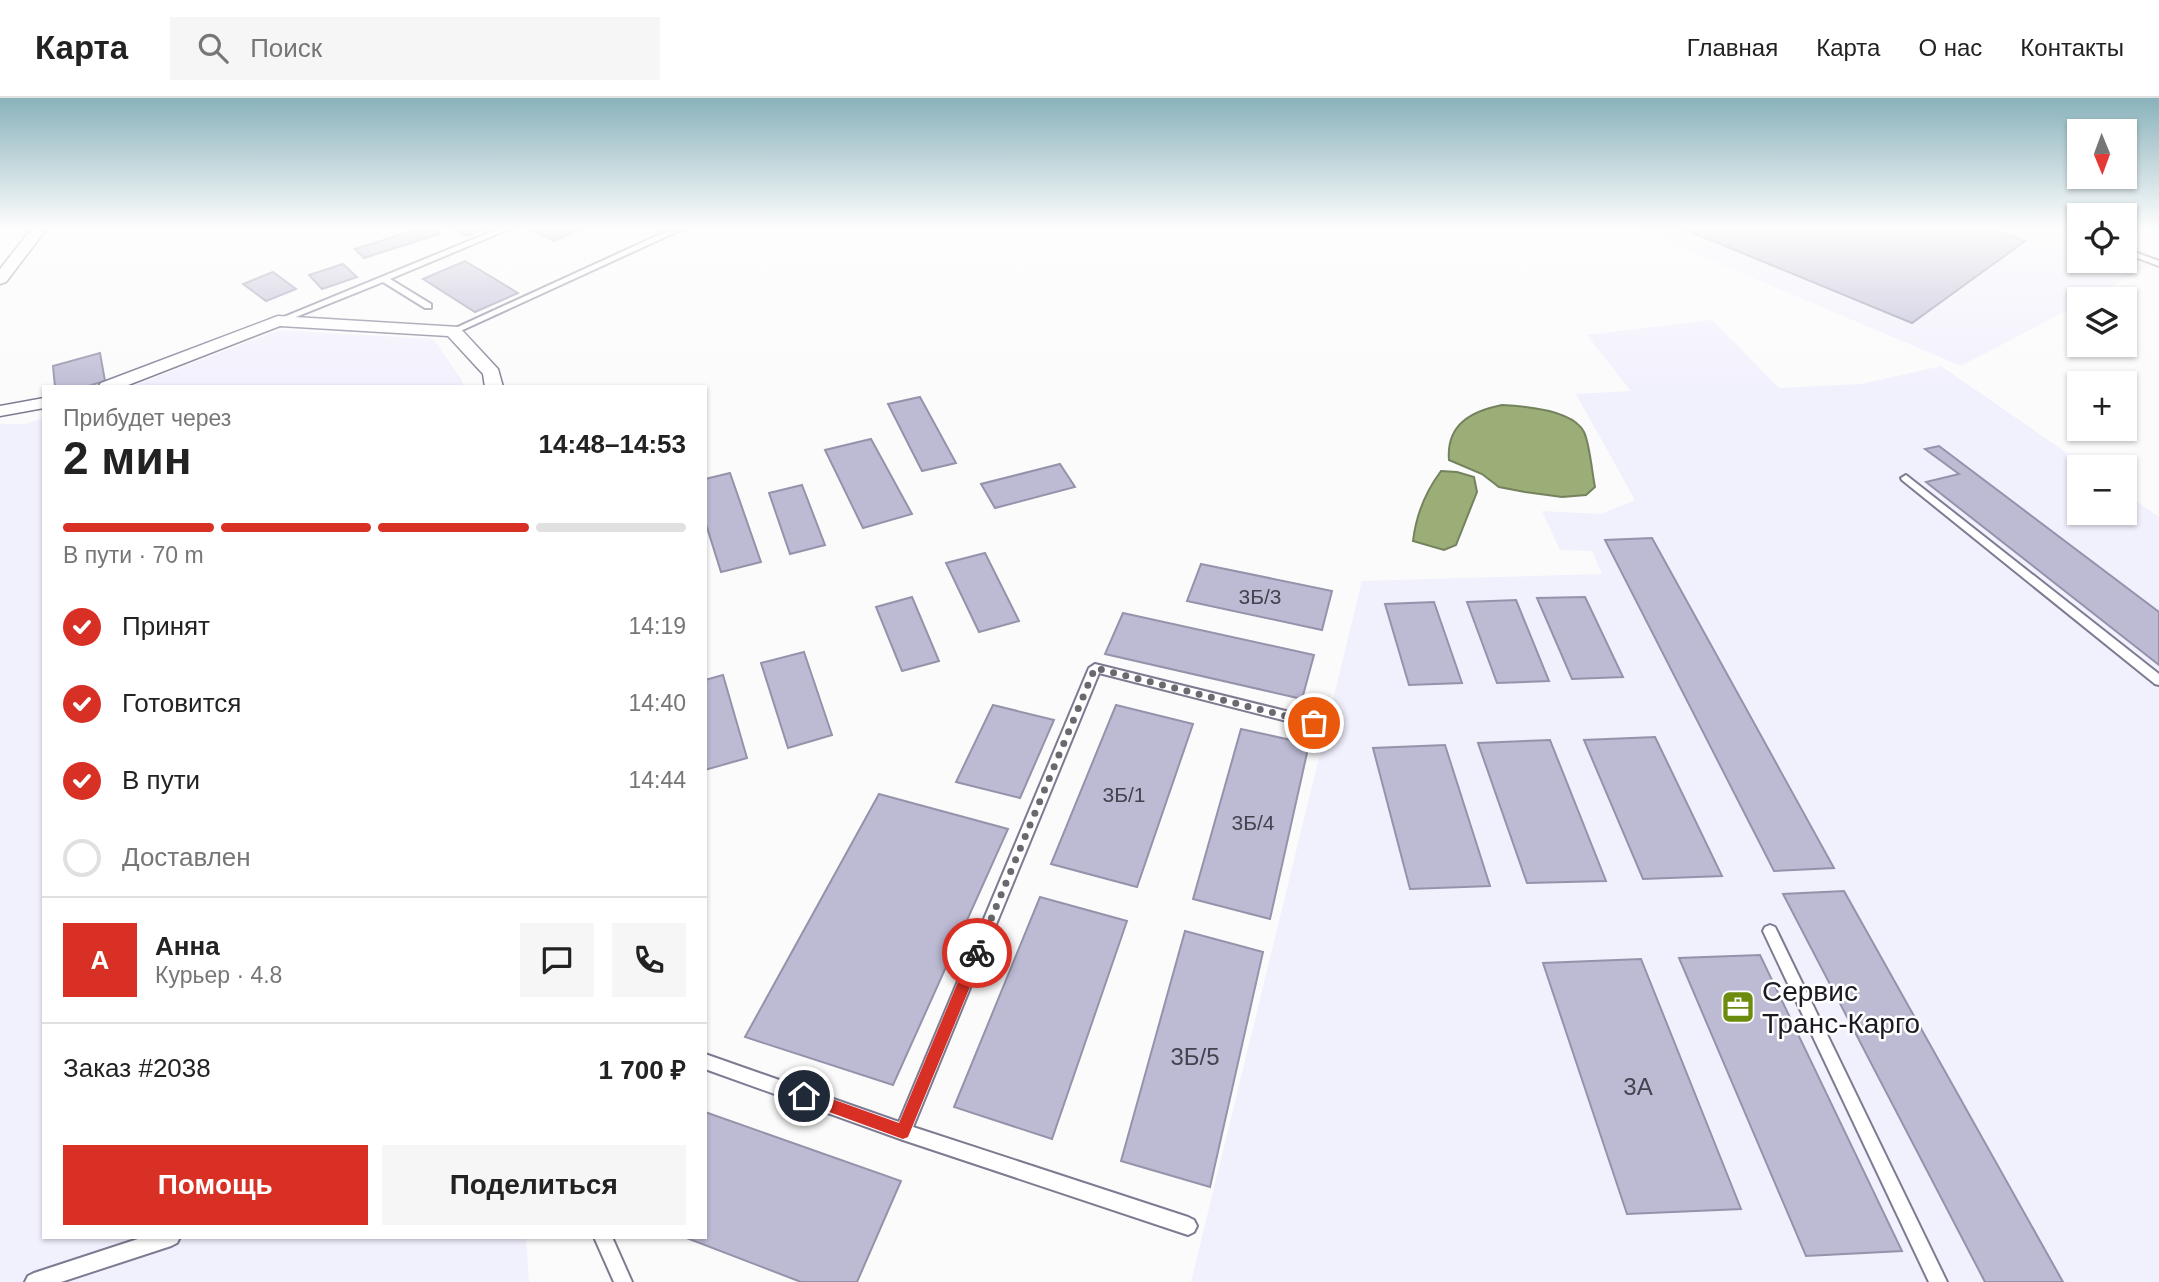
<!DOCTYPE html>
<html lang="ru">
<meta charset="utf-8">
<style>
:root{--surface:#fff;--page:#f6f6f6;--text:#222;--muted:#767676;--line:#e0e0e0;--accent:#d93025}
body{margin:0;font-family:Arial,sans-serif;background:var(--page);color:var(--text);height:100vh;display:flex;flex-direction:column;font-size:26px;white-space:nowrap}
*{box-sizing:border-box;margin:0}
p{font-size:23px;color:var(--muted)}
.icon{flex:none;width:38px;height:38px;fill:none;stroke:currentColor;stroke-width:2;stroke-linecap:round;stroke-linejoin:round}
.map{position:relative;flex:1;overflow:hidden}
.details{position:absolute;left:42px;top:287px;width:665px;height:854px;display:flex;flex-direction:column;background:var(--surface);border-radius:0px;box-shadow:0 2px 5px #0004}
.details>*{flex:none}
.needle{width:46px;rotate:179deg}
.buttons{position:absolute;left:2067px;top:21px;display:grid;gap:14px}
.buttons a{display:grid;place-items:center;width:70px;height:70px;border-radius:0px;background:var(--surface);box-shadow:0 2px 5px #0004;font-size:35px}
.pin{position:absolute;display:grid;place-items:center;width:60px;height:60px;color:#fff;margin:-30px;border:4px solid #fff;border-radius:50%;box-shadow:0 2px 7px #0007}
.courier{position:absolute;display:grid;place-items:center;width:70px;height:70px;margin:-35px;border:5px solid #d93025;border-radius:50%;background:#fff;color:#222;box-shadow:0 2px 9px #0007}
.summary em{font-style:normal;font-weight:700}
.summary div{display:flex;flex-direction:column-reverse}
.summary{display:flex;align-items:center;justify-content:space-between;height:119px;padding:0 21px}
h1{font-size:46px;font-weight:700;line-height:52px}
.bar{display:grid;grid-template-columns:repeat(4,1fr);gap:10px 7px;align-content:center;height:84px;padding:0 21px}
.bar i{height:9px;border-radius:5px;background:var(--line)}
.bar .selected{background:var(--accent)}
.bar p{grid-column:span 4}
.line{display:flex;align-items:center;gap:18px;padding:0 21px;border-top:2px solid var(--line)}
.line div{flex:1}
.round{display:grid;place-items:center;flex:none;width:74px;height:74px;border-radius:0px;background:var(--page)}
ol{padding:0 21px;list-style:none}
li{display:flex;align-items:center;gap:21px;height:77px}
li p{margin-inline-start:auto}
li .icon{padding:7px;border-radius:50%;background:var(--accent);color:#fff;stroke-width:4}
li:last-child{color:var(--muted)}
li i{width:38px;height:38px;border:4px solid var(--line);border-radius:50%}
.button{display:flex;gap:14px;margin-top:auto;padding:14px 21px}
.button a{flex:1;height:80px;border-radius:0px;background:var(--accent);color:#fff;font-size:28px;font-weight:700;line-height:80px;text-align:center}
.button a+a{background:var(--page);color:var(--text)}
header{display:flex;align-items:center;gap:42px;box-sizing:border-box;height:98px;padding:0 35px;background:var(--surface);border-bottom:2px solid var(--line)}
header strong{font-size:33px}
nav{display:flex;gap:38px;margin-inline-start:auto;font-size:24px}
.search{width:490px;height:63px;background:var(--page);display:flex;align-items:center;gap:18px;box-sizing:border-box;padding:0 24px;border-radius:0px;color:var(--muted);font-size:26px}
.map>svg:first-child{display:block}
.built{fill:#f1f0fd}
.water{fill:#9bae78;stroke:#75825e;stroke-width:2}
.building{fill:#bdbbd4;stroke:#9593ab;stroke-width:2}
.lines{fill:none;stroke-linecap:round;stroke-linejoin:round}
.service-casing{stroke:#7d7b92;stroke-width:4}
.minor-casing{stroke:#7d7b92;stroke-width:3}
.service{fill:#fff;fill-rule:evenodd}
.minor{fill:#fff;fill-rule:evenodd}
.route{fill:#d93025}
.done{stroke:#69696f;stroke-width:7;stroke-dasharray:0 12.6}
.labels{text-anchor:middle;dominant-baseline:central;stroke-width:5;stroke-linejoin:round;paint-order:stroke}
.number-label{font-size:21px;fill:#44424f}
.near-number-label{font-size:24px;fill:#44424f}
.near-poi-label{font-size:28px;fill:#1b1a23;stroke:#fff;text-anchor:start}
</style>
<header>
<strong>Карта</strong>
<div class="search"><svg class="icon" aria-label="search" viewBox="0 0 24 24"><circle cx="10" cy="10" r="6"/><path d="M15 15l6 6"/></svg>Поиск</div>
<nav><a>Главная</a><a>Карта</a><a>О нас</a><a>Контакты</a></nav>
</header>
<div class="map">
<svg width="2159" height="1184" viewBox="0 0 2159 1184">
<rect width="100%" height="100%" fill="#fbfbfb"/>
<!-- built -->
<g class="built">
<polygon points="1633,129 2076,129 2079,130 2079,163 2124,163 2125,155 2150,168 2087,201 2079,201 2079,206 1961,268"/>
<polygon points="1712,222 1779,290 1862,286 1941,268 2087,369 2079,369 2079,415 2124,415 2125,395 2159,419 2159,1184 1191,1184 1362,483 1602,476 1592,453 1560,452 1542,413 1601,416 1635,402 1576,296 1631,293 1587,237"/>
<polygon points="279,232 433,241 462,282 463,289 130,289"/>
<polygon points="44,320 44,1139 526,1139 529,1184 0,1184 0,326 25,326"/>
</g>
<!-- water -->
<g class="water">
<path d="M1502,307c21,1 71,5 82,27 6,13 8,41 11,55l-9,8 -24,2 -37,-5 -26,-5 -17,-13 -33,-14c-3,-36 23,-49 53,-55z"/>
<path d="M1441,373l16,1 17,5 3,15 -21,53 -12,5 -31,-9c3,-25 13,-50 28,-70z"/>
</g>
<!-- building -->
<g class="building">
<polygon points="425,129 431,129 439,136 364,160 355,151"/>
<polygon points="449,129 488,129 467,138"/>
<polygon points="534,129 585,129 554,143 529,131"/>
<polygon points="1679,129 1986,129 2025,143 1912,225"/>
<polygon points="465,163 518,195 475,214 423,181"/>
<polygon points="343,166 357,179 322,191 309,177"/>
<polygon points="273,174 296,191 266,203 243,186"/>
<polygon points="100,255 105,283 85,289 55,289 53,268"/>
<polygon points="920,299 956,365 922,373 888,306"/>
<polygon points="871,341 912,416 863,430 825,352"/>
<polygon points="1939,348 2159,514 2159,567 1926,384 1959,376 1925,351"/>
<polygon points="1060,366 1075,389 995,410 981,386"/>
<polygon points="730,375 761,464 721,474 705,423 705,381"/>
<polygon points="802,387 825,447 790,456 769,395"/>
<polygon points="1652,440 1834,770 1774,773 1605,442"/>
<polygon points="985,455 1019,523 979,534 946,465"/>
<polygon points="1201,466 1332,493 1322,532 1187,503"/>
<polygon points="912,499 939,563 902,573 876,509"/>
<polygon points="1585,499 1623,579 1572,581 1537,500"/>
<polygon points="1516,502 1549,583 1497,585 1467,504"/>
<polygon points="1434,504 1462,585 1409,587 1385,506"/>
<polygon points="1123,515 1314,557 1302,601 1105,556"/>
<polygon points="804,554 832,637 788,650 761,565"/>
<polygon points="723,577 747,660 705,672 705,582"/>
<polygon points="993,607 1054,622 1020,700 956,684"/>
<polygon points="1116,607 1193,626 1137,789 1051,766"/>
<polygon points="1241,631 1309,646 1270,821 1193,801"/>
<polygon points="1655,639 1722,778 1643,781 1584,642"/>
<polygon points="1550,642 1606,783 1527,785 1478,645"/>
<polygon points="1445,647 1490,788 1410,791 1373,650"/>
<polygon points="879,696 1008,731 893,987 745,939"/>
<polygon points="1844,793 2063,1184 1985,1184 1783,796"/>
<polygon points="1040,799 1127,823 1052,1041 954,1009"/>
<polygon points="1185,833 1263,854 1210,1089 1121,1063"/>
<polygon points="1760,857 1902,1153 1806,1158 1679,860"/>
<polygon points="1641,861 1741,1111 1627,1116 1543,865"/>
<polygon points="705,1014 901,1083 857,1184 801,1184 684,1139 705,1139"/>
</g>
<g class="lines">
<defs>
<g id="service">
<polygon points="503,129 514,129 390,181 431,206 431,210 425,210 383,184 281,225 274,223"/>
<polygon points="676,129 687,129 456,235 449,233"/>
<polygon points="2064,129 2079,130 2079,135 2065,131"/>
<polygon points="2124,150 2159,163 2159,168 2124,155"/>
<polygon points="1906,377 2159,576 2159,587 2155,586 1902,382 1901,380"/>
<polygon points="1095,566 1314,620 1318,622 1320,625 1318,628 1314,630 1099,575 913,1029 1188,1119 1194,1122 1197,1128 1194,1134 1188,1137 903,1042 705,971 705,956 899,1024 1089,570"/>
<polygon points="1770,827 1775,829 1947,1184 1929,1184 1763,833 1765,829"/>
<polygon points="144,1139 180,1139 177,1145 171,1148 61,1184 25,1184 28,1178 34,1175"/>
<polygon points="594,1139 612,1139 632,1184 614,1184"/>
</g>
<g id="minor">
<polygon points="33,129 48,129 6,184 0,186 0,171"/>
<polygon points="278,218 459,229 498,271 503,289 485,289 483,276 448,238 280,228 123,289 98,289 101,285"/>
<polygon points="44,300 44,310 0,318 0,308"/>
</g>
</defs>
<!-- service casing -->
<use href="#service" class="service-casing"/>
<!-- minor casing -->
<use href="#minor" class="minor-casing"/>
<!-- service -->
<use href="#service" class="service"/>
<!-- minor -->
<use href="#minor" class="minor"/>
</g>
<!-- sky -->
<linearGradient id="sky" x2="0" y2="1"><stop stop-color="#89b2bb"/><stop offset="0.44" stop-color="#fdfdfd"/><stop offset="1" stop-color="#fdfdfd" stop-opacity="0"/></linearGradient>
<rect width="2159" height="295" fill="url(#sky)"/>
<!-- route -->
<polygon class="route" points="977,849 984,855 908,1039 903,1041 799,1003 797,998 799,993 804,991 899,1025 970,855"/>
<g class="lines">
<!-- done -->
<polyline class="done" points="977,855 1095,570 1314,625"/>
</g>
<!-- icons -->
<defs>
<symbol id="office-square" viewBox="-11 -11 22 22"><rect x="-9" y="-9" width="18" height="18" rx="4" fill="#6c8c0d" stroke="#fff"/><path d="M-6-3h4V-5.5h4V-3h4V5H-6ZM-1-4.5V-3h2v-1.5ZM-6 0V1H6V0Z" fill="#fff"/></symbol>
</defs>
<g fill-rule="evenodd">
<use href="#office-square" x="1719" y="890" width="38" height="38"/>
</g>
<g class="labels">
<!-- number labels -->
<g class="number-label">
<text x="1260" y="498">3Б/3</text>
<text x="1124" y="696">3Б/1</text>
<text x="1253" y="724">3Б/4</text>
</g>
<!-- near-number labels -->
<g class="near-number-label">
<text x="1195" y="958">3Б/5</text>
<text x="1638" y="988">3А</text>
</g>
<!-- near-poi labels -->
<g class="near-poi-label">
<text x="1762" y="893">Сервис<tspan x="1762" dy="32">Транс-Карго</tspan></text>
</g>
</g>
</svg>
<div class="buttons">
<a><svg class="needle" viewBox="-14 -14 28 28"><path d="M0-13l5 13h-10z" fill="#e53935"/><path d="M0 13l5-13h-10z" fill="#767676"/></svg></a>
<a><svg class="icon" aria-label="locate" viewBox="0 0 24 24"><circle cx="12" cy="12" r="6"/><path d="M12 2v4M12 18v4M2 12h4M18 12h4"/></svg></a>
<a><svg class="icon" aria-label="layers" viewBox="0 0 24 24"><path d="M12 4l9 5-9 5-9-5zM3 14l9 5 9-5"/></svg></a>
<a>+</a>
<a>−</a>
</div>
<div class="pin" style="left:1314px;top:625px;background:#ea580c"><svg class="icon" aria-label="bag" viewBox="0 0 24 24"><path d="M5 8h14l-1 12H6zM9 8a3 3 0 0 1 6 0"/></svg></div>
<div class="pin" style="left:804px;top:998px;background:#1f2937"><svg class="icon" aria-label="home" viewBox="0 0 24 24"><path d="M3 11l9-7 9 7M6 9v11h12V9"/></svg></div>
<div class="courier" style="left:977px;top:855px"><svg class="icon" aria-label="bike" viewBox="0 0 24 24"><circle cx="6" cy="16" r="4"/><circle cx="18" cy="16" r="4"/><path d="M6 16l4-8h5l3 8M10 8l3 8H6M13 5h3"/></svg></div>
<section class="details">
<div class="summary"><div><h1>2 мин</h1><p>Прибудет через</p></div><em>14:48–14:53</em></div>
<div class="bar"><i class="selected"></i><i class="selected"></i><i class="selected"></i><i></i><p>В пути · 70 m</p></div>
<ol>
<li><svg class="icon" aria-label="check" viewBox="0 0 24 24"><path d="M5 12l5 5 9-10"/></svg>Принят<p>14:19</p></li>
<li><svg class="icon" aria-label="check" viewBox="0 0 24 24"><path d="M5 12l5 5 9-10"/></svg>Готовится<p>14:40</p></li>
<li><svg class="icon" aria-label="check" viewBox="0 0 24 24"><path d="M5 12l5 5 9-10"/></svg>В пути<p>14:44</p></li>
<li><i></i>Доставлен</li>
</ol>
<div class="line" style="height:126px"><b class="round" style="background:var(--accent);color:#fff">А</b><div><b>Анна</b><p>Курьер · 4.8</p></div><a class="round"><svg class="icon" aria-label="chat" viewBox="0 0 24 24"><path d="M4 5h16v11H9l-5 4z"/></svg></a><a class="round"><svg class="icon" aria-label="phone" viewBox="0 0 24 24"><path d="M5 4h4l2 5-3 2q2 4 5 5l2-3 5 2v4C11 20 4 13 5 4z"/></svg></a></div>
<div class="line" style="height:91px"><div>Заказ #2038</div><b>1 700 ₽</b></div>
<div class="button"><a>Помощь</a><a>Поделиться</a></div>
</section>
</div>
